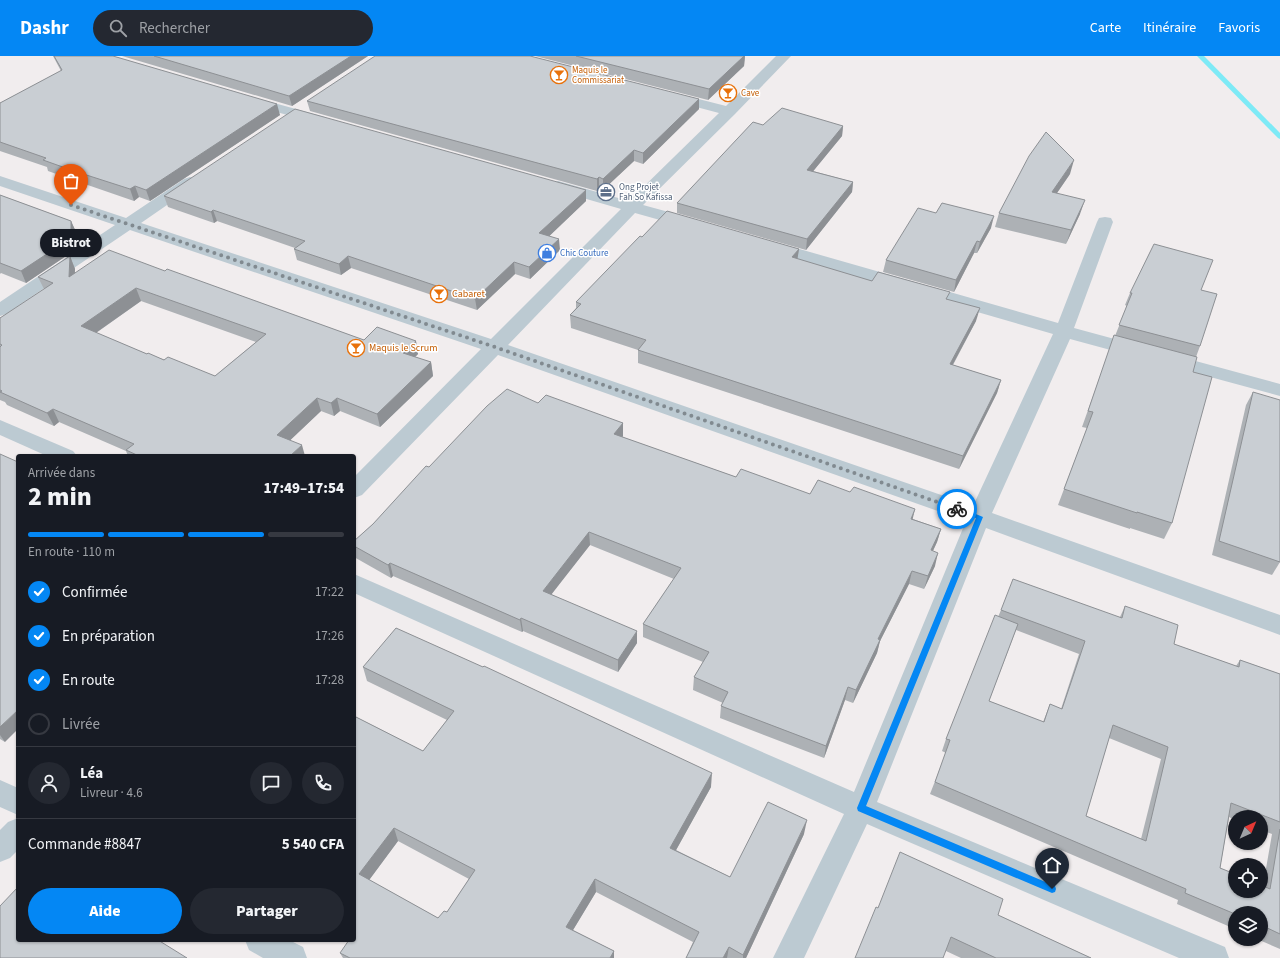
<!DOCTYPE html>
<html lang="fr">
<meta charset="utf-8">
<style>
:root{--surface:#171b24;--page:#242831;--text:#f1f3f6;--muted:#9ea1a6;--line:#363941;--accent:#0487f4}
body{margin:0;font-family:"Source Sans 3",sans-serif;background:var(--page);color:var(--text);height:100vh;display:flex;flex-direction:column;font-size:15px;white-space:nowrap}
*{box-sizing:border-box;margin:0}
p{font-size:13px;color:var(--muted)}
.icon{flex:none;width:22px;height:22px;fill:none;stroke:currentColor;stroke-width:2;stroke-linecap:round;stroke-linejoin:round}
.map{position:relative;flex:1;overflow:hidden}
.panel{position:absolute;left:16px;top:398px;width:340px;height:488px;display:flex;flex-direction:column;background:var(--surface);border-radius:4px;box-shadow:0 1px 3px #0004}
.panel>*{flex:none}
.needle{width:26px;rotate:44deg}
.buttons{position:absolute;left:1228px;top:754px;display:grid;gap:8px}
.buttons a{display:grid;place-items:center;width:40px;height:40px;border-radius:50%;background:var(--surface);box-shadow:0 1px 3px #0004;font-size:20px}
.pin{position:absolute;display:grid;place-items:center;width:34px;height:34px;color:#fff;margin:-41px -17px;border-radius:50% 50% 50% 0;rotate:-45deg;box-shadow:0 0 4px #0007}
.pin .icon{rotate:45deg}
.courier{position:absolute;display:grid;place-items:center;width:40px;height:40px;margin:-20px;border:3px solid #0487f4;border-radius:50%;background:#fff;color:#222;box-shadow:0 1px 5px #0007}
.bubble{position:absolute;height:28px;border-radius:14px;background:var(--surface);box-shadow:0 1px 3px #0004;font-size:13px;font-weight:800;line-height:28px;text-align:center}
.head em{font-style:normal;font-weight:800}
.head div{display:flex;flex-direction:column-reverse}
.head{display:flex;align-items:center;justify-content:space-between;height:68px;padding:0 12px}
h1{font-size:26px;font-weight:800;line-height:30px}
.bar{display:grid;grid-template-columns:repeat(4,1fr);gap:6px 4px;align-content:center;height:48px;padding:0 12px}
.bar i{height:5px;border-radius:3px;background:var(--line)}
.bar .active{background:var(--accent)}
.bar p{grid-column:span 4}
.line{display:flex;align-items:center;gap:10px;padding:0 12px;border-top:1px solid var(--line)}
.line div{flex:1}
.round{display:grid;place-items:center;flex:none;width:42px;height:42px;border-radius:21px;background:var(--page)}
ol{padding:0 12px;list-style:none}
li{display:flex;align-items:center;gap:12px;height:44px}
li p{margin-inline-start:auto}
li .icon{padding:4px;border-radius:50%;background:var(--accent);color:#fff;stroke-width:4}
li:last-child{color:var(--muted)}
li i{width:22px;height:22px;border:2px solid var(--line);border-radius:50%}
.action{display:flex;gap:8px;margin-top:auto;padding:8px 12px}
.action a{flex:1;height:46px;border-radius:24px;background:var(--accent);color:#fff;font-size:16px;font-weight:800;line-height:46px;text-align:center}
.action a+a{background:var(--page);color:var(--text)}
header{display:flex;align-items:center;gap:24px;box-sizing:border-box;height:56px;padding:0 20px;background:var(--accent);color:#fff}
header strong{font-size:19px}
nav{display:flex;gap:22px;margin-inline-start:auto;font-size:14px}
.search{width:280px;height:36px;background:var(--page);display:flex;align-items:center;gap:10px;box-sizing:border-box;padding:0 14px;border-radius:22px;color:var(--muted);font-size:15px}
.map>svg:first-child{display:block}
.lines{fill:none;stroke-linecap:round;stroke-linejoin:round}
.stream{fill:#7eeaf6;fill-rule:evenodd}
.minor{fill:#bccad2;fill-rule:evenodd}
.wall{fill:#adb1b5;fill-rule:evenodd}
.shaded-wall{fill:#8d9094}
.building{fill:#c9ced3;stroke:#8d9094;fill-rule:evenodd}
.route{fill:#0487f4}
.done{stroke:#818a90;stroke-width:4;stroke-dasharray:0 7.2}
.labels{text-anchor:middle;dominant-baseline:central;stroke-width:3;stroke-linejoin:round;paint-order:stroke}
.far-food-label{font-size:9px;fill:#c56008;stroke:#fff;text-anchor:start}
.far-service-label{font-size:9px;fill:#4e5e75;stroke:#fff;text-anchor:start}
.far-shop-label{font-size:9px;fill:#366cbe;stroke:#fff;text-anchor:start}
.food-label{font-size:10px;fill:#c56008;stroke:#fff;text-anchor:start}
</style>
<header>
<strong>Dashr</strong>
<div class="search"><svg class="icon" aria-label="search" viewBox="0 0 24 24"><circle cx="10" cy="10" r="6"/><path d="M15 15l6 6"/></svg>Rechercher</div>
<nav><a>Carte</a><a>Itinéraire</a><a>Favoris</a></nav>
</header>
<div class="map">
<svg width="1280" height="902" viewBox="0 0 1280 902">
<rect width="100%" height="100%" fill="#f1edee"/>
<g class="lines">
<!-- stream -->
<polygon class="stream" points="1197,0 1204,0 1280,77 1280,83 1278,82"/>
<!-- minor -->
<g class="minor">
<polygon points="776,0 791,0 735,58 643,149 698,164 700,168 698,172 692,173 635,157 508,289 973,450 1053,278 763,194 760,190 763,186 769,185 775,186 1058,267 1097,166 1099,162 1105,161 1111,162 1113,166 1074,272 1280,328 1280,340 1070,283 992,457 1280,559 1280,579 986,472 877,746 1225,891 1229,902 1179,902 867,768 804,902 773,902 844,758 354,537 354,518 854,736 966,465 498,299 362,439 354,442 354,421 481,293 130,174 6,258 0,260 0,246 115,169 0,130 0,120 126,162 184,123 190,121 196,123 198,126 196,129 141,167 491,283 621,153 552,133 550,130 552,127 558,125 629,145 719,57 666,43 664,40 666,37 671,36 726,50"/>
<polygon points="249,40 325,61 327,64 325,67 320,68 244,47 242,44 244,41"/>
<polygon points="0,364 73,395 77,400 47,400 0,379"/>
<polygon points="0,724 18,732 18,759 0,751"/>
<polygon points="18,762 18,794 10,802 0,806 0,774 8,766"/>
<polygon points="245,884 289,884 303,891 307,902 263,902 249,894"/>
</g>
</g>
<!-- wall -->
<g class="wall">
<polygon points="53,0 113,0 280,59 150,145 139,141 134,145 79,126 48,115 47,111 0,95 0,47 61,15"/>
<polygon points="122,0 368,0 292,50"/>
<polygon points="535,0 745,0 744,10 708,44"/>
<polygon points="307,45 699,53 643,108 634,105 603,134 599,133 597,135 310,55"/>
<polygon points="763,69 843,70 842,80 813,115 853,126 852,136 806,194 677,157 677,147"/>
<polygon points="1070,118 1057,137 1080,158 1066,188 995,171 999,157"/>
<polygon points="0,139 71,165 76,176 75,194 26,227 1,217 0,218"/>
<polygon points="164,140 586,145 549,180 560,194 530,223 515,218 477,254 351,212 341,219 297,204 294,193 295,192 217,165 214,167 168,151"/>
<polygon points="991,172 977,197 974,197 954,236 883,216 886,204"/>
<polygon points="642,181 799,193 797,203 872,225 948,243 976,265 953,309 1001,324 997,337 959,413 638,307 638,294 571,272 570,259 576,252 576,246"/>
<path d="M70,200l5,13v4l90,-2 199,69 52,1 2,13 -3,3 16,5 2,14 -53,51 -40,-16 -6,5 -13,-5 -31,29 15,16h-177l-2,-5 -67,-29 -5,4 -47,-21 -2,-3 -5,-2v-82l44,-29 -6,-12zM141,245l115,41 -41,34 -68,-22 -51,-21z"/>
<polygon points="1201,234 1200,290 1196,301 1193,316 1172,467 1164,483 1130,472 1130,473 1058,449 1087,372 1082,371 1109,295 1127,250 1125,249 1130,237"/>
<polygon points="1253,336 1280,506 1272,519 1212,499 1246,349"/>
<polygon points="538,347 623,367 623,380 622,381 736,421 810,438 913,463 941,473 937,486 933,495 935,510 924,533 909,528 880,585 877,597 853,647 845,644 824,702 720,662 721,650 723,647 693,634 694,621 703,606 643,581 643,568 674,523 590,489 551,538 637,587 618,616 523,575 522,576 393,520 391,522 354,501 354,485 373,468 429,411"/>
<polygon points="0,398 5,686 0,683"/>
<path d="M1125,550l49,38 62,22 4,-6 40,14v275l-23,-10h4v-26h-26v16l-58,-25 1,-4 -248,-106 16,-41 -4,-2 4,-12 55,-129 119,7zM1016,574l63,24 -18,55 -11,-5 -7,18 -54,-21zM1109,682l52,21 -20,80 -55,-23zM1229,761l6,3v-3h26v13l11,4 -9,52 -43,-18z"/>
<path d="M363,611l348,120 -35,63 54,27 74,-43 -58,124h-60l7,-16 -97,-50 -23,38 41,21v7h-271l-3,-5 14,-13v-224l69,35 24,-31 -80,-39zM398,785l71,38 -22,33 -9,6 -69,-38z"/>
<polygon points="878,852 998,859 1091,902 961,902 946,895"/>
</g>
<!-- shaded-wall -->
<g class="shaded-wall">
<polygon points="351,0 368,0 292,50 289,40"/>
<polygon points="737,0 745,0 744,10 708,44 709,33"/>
<polygon points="699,43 699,53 643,108 643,97"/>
<polygon points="277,48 280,59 150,145 146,134"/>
<polygon points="843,70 842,80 806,124 807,114"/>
<polygon points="634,94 634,105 603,134 603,123"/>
<polygon points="1074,104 1070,118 1048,150 1052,136"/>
<polygon points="599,121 599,133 597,135 597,123"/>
<polygon points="853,126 852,136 806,194 807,183"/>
<polygon points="135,130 139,141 134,145 130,133"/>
<polygon points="586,134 586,145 540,189 539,177"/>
<polygon points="1085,144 1080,158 1066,188 1071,174"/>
<polygon points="213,154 217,165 214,167 211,156"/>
<polygon points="994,160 991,172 977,197 980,186"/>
<polygon points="71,165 76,176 75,194 26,227 21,215"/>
<polygon points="559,183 560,194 530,223 529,211"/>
<polygon points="977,185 974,197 954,236 956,224"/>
<polygon points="799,193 797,206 792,201"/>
<polygon points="70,200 75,213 74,234 69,221"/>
<polygon points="348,200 351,212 341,219 339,208"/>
<polygon points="514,206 515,218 477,254 475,243"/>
<polygon points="136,232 141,245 87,283 81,270"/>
<polygon points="980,252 976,265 946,321 950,308"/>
<polygon points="416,285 418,298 406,310 403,297"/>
<polygon points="431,306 433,320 380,371 377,358"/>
<polygon points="1001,324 997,337 959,413 963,400"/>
<polygon points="317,342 321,355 281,393 277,379"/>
<polygon points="337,342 340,355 334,360 331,347"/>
<polygon points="53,353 59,366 54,370 47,357"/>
<polygon points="623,367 623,380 615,391 614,378"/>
<polygon points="302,389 305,400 290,400"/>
<polygon points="915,453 912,466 911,463"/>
<polygon points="941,473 937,486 927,507 931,494"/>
<polygon points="589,476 590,489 544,548 543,535"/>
<polygon points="938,497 935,510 924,533 928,520"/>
<polygon points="390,507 393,520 391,522 388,509"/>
<polygon points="912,515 909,528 880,585 877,597 853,647 856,634 878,583"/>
<polygon points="521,562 523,575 522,576 520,564"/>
<polygon points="637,575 637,587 618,616 618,604"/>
<polygon points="848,631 845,644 824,702 826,690"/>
<polygon points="18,654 18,673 5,686 0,679 0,671"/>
<polygon points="712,717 711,731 670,805 670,792"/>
<polygon points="807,764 804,778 746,902 743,902 743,899"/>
<polygon points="394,772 398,785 364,831 359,818"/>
<polygon points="595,823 596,836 567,884 566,871"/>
<polygon points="729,891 727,902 723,902"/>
<polygon points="614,895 614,902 610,902"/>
</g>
<!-- building -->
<g class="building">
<polygon points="54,0 113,0 277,48 146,134 135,130 130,133 74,115 43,104 46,102 0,86 0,47 62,14"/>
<polygon points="154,0 351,0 289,40"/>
<polygon points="375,0 530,0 699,43 643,97 634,94 603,123 599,121 597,123 307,45"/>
<polygon points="576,0 744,0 709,33"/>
<polygon points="782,52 843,70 807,114 853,126 807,183 677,147 753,66 763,69"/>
<polygon points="295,53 586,134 539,177 559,183 529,211 514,206 475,243 348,200 339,208 294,193 305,185 213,154 211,156 164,140"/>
<polygon points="1046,76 1074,104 1052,136 1085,144 1071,174 999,157 1029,100"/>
<polygon points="0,139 71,165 71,182 21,215 0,207"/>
<polygon points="942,147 994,160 980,186 977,185 956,224 886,204 918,152 936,157"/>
<polygon points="667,155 799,193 792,201 872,225 878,216 950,236 946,243 980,252 950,308 1001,324 963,400 638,294 646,284 570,259 581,248 576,246 640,180 642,181"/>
<polygon points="1154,188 1213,204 1201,234 1217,238 1200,290 1119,269 1132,237 1130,237"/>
<path d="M109,194l56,21 2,-2 61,22 136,49 13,-13 39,14 -13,12 28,9 -54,52 -40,-16 -6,5 -14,-5 -40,37 25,10 -12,11h-151l-13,-6 8,-6 -81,-35 -6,4 -47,-21 2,-1 -2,-1v-43l2,-2 -2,-1v-26l53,-35 -15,-6 32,-21 -1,21zM136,232l130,46 -51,42 -47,-19 -4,3 -16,-7 -1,1 -66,-28z"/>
<polygon points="1114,279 1197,301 1193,316 1212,321 1172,467 1137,456 1137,457 1064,433 1093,356 1088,355"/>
<polygon points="507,333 538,347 546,339 623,367 614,378 736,421 741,413 810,438 818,424 850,436 854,431 915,453 911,463 941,473 931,494 938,497 928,520 912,515 878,583 880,584 856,634 848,631 826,690 721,650 728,636 694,621 709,596 643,568 681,512 589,476 543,535 637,575 618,604 521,562 520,564 390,507 388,509 354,490 354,485 373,468 426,410 429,411 487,350"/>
<polygon points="1253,336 1280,344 1280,506 1219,485"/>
<polygon points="0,398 18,406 18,654 0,671"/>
<path d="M1013,523l109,39 3,-12 53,19 -4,19 65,23 1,-7 40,14v148l-49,-19 -11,65 15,6v17h26v-6l9,4 10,-60v105l-19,-9v-12h-26v1l-50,-21 1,-4 -251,-107 15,-42 -4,-1 49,-124 23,9 -29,77 55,21 6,-18 12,5 23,-68 -84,-31zM1113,669l55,22 -22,94 -60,-25z"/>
<path d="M396,572l87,39 1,-1 228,107 -42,75 60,29 38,-75 39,18 -64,135 -14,-8 -6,11h-37l13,-26 -104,-53 -29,48 48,24 -4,7h-260l-10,-5 9,-13h5v-224l69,35 31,-40 -91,-44zM394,772l81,42 -28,42 -3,-1 -6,7 -79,-44z"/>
<polygon points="900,796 1003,843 998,859 1091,902 996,902 951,881 943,902 855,902 876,851 878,852"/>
<polygon points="18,831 18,884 158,884 187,902 0,902 0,850"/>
</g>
<!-- route -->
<polygon class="route" points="954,451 959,451 983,461 866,750 1055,830 1056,833 1055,836 1052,837 858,755 857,752 976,462 954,455"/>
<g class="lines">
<!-- done -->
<polyline class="done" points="71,149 495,291 957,453"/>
</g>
<!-- icons -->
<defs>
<symbol id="bar-ring" viewBox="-11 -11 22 22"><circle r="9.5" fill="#fff" stroke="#e8710a" stroke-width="1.5"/><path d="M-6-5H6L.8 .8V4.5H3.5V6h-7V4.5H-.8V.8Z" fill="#e8710a"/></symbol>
<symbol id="office-ring" viewBox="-11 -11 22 22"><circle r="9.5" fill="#fff" stroke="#5c6f8a" stroke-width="1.5"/><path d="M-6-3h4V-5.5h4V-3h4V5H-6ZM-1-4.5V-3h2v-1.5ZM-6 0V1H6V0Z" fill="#5c6f8a"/></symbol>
<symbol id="shop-ring" viewBox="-11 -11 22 22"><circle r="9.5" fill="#fff" stroke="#3f7fe0" stroke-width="1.5"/><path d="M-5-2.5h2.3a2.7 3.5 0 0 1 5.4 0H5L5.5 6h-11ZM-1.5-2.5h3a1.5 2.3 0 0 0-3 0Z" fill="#3f7fe0"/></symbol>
</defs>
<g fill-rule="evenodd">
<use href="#bar-ring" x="549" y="9" width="20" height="20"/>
<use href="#bar-ring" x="718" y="27" width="20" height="20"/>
<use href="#office-ring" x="596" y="126" width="20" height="20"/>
<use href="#shop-ring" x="537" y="187" width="20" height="20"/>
<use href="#bar-ring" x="429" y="228" width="20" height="20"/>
<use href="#bar-ring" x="346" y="282" width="20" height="20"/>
</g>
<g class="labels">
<!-- far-food labels -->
<g class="far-food-label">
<text x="572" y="14">Maquis le<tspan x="572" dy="10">Commissariat</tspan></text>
<text x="741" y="37">Cave</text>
</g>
<!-- far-service labels -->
<g class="far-service-label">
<text x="619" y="131">Ong Projet<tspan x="619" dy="10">Fah So Kafissa</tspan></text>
</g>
<!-- far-shop labels -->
<g class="far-shop-label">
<text x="560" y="197">Chic Couture</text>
</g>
<!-- food labels -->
<g class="food-label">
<text x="452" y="238">Cabaret</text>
<text x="369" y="292">Maquis le Scrum</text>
</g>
</g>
</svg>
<div class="buttons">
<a><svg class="needle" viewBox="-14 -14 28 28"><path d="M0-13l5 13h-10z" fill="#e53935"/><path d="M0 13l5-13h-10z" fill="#9ea1a6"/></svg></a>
<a><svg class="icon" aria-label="locate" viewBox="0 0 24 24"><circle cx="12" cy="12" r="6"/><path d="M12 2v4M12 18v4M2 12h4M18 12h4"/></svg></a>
<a><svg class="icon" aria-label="layers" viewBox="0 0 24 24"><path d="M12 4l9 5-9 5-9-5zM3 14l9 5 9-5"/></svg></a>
</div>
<div class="pin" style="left:71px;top:149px;background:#ea580c"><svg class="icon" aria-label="bag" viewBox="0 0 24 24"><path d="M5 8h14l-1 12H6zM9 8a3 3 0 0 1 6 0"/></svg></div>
<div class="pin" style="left:1052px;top:833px;background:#1f2937"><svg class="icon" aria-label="home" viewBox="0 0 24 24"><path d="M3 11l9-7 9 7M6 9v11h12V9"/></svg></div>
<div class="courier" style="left:957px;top:453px"><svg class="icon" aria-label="bike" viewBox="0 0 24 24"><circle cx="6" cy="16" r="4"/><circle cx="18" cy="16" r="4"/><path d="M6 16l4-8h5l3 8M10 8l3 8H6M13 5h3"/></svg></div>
<div class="bubble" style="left:40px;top:173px;width:62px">Bistrot</div>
<section class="panel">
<div class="head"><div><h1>2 min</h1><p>Arrivée dans</p></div><em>17:49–17:54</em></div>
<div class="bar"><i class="active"></i><i class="active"></i><i class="active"></i><i></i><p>En route · 110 m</p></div>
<ol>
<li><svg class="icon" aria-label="check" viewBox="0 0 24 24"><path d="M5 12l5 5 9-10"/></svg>Confirmée<p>17:22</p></li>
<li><svg class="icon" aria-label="check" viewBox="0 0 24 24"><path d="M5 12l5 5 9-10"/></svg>En préparation<p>17:26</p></li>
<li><svg class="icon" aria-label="check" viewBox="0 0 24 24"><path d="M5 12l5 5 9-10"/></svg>En route<p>17:28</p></li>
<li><i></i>Livrée</li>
</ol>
<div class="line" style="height:72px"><a class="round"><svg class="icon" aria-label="person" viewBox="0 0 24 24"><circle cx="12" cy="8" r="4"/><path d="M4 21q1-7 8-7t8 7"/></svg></a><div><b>Léa</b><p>Livreur · 4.6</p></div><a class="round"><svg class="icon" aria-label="chat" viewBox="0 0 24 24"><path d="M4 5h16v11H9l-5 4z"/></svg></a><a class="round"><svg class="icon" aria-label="phone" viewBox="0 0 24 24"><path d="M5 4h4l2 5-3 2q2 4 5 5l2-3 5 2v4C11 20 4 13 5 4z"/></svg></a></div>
<div class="line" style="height:52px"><div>Commande #8847</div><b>5 540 CFA</b></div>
<div class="action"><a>Aide</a><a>Partager</a></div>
</section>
</div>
